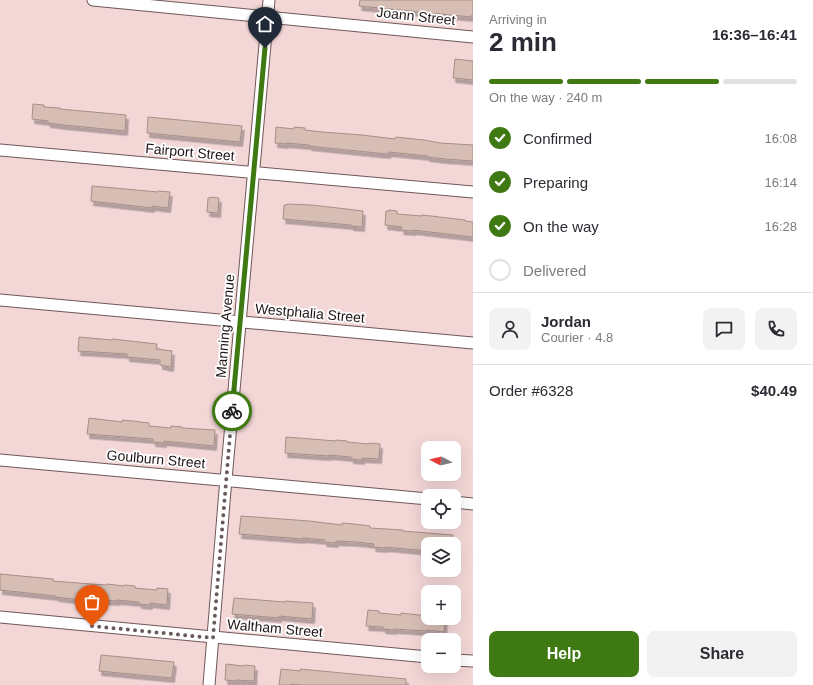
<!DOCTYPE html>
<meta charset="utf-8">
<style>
:root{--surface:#fff;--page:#f2f2f3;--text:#2b2b33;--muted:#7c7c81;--line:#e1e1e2;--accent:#3f7911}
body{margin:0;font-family:Helvetica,sans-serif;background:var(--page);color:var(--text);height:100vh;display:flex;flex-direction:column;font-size:15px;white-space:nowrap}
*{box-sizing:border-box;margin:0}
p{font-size:13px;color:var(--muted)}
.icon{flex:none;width:22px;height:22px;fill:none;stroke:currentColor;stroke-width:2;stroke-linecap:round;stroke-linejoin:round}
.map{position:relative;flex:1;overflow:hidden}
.side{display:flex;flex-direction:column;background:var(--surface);width:340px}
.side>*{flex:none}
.needle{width:26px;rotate:277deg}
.tools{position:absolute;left:421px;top:441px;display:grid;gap:8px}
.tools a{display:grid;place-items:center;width:40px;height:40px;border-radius:8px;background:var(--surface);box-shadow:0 4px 16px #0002;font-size:20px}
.pin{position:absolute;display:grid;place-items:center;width:34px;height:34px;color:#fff;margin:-41px -17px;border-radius:50% 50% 50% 0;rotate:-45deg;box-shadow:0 0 4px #0007}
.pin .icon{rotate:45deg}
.courier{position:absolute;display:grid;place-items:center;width:40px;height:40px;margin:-20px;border:3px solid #3f7911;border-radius:50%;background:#fff;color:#222;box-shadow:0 1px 5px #0007}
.headline em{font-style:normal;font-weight:800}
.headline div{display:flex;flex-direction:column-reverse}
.headline{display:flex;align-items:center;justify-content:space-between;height:68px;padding:0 16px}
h1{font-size:26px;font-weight:800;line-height:30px}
.bar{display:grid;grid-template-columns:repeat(4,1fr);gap:6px 4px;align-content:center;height:48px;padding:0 16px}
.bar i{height:5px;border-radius:3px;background:var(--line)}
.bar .on{background:var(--accent)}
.bar p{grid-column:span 4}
.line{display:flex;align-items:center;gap:10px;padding:0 16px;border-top:1px solid var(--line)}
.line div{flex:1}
.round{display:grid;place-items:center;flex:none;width:42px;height:42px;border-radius:8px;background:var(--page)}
ol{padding:0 16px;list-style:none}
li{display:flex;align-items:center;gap:12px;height:44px}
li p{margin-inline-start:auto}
li .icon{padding:4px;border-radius:50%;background:var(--accent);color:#fff;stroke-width:4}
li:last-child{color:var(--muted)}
li i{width:22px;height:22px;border:2px solid var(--line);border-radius:50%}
.button{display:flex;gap:8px;margin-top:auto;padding:8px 16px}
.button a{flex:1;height:46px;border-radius:8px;background:var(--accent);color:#fff;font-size:16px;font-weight:800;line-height:46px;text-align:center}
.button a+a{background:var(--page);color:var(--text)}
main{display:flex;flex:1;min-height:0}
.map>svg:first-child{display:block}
.building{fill:#d7beb5;stroke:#a68e86;filter:url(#shadow)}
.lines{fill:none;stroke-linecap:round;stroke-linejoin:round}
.minor-casing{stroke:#6f5758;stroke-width:13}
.minor{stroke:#fff;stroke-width:11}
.done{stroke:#6a5a5a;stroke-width:4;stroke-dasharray:0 7.2}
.route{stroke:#3f7911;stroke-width:5}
.labels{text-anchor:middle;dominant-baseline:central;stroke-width:3.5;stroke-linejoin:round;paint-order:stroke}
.street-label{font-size:14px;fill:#201617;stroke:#fff}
</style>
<main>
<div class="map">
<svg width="473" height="685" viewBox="0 0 473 685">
<defs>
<filter id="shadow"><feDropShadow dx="2.5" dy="4.5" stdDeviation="0" flood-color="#0004"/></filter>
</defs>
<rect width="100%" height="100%" fill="#f3d7d7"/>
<!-- building -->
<g class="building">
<polygon points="360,0 473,0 473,15 472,15 471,17 359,6"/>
<polygon points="455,59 473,61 473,80 453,78"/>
<polygon points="33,104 44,105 44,107 60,108 60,109 126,115 125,131 64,125 48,123 48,121 32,119"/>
<polygon points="148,117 242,126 240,142 147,133"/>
<polygon points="276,127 294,129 294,127 305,128 305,130 322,132 362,135 395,139 396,137 424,140 440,143 473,145 473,161 445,159 427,157 428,156 389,152 388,154 377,153 309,146 309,145 286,143 286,144 275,143"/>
<polygon points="92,186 158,192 158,191 170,192 168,208 152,206 152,208 91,201"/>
<polygon points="211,197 219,198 218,213 207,212 208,198 210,198"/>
<polygon points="287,204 312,205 363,211 362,227 351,226 351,225 283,219 284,205 287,205"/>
<polygon points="389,210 397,211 397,214 422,216 422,215 431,216 465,220 465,221 473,222 473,237 413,230 413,231 401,230 402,227 385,225 386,211 389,211"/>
<polygon points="79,337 112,340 112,339 157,344 156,349 172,351 171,367 160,365 160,360 127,357 127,354 78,351"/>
<polygon points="89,418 122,422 122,420 133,421 149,423 149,426 171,428 171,426 182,427 182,428 215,430 214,446 164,441 164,443 153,442 153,439 87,434"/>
<polygon points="286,437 336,441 336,440 347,441 347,442 369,444 369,443 380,444 379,459 362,458 362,460 351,459 351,457 329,455 329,456 285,453"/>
<polygon points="241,516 309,521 342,525 342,523 354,524 370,526 370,528 403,530 403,531 453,535 452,544 428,544 428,551 385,547 385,548 373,547 374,544 357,542 336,541 336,543 324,542 325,540 303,538 303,539 239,534"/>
<polygon points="0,574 53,579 53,581 91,584 107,585 107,584 124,586 124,585 135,586 135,588 157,590 157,588 168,589 167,605 150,603 150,605 139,604 139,602 117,600 117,601 101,600 101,601 73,599 56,597 56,596 0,590"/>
<polygon points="234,598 285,602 285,601 313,603 312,619 279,616 279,618 232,614"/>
<polygon points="368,610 379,611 379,613 401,615 401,613 428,616 428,618 445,618 444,632 427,630 427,631 394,629 394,630 383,629 383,627 366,626"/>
<polygon points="101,655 174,662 172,678 99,671"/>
<polygon points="226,664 243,666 244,665 255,666 254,681 236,680 236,681 225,680"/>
<polygon points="281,669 300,671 300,669 406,679 406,685 300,685 291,684 291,685 279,685"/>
</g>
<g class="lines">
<defs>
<g id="minor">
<polyline points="93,0 473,37"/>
<polyline points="0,150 473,192"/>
<polyline points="0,300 473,343"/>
<polyline points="0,460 428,499"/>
<polyline points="454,502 473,504"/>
<polyline points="0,617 428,657"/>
<polyline points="454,660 473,661"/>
<polyline points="209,685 224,502 269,0"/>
</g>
</defs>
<!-- minor casing -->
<use href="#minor" class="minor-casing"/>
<!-- minor -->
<use href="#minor" class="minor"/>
</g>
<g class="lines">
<!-- done -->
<polyline class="done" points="92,626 213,638 232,411"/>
<!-- route -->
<polyline class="route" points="232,411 265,48"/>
</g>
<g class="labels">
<!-- street labels -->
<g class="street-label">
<text transform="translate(416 16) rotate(6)">Joann Street</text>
<text transform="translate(190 152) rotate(5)">Fairport Street</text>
<text transform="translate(310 313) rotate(5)">Westphalia Street</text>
<text transform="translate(225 326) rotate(-85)">Manning Avenue</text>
<text transform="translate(156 459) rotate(5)">Goulburn Street</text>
<text transform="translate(275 628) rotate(5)">Waltham Street</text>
</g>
</g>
</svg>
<div class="tools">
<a><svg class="needle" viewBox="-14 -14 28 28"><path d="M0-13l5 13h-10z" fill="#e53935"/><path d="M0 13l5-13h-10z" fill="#7c7c81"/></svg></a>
<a><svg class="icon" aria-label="locate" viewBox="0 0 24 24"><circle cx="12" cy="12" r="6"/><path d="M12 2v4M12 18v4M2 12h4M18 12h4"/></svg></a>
<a><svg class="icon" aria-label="layers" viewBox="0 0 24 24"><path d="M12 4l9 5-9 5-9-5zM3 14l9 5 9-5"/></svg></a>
<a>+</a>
<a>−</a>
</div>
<div class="pin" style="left:92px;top:626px;background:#ea580c"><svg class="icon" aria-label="bag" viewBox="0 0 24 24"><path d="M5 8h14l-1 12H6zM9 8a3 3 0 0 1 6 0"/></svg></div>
<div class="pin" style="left:265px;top:48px;background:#1f2937"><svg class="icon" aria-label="home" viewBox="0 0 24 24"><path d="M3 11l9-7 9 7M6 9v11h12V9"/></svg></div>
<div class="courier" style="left:232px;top:411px"><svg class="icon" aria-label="bike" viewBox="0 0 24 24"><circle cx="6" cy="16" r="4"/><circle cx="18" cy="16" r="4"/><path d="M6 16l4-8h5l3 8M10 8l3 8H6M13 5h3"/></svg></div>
</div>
<section class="side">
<div class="headline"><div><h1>2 min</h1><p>Arriving in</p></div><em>16:36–16:41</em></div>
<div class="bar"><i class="on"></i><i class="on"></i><i class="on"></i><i></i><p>On the way · 240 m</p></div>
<ol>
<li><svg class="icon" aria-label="check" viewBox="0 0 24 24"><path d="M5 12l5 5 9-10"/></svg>Confirmed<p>16:08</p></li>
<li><svg class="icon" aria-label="check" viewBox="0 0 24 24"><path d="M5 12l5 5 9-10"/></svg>Preparing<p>16:14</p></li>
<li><svg class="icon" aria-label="check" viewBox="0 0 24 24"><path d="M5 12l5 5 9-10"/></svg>On the way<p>16:28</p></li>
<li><i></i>Delivered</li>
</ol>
<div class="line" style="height:72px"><a class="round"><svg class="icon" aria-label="person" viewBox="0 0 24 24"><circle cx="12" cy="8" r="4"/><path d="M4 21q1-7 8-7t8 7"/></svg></a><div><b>Jordan</b><p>Courier · 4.8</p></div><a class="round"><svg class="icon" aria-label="chat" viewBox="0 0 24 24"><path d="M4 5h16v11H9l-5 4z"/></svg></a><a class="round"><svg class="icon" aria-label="phone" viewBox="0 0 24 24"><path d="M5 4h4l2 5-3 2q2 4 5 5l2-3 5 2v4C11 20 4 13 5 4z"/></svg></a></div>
<div class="line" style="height:52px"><div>Order #6328</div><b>$40.49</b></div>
<div class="button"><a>Help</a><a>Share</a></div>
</section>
</main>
